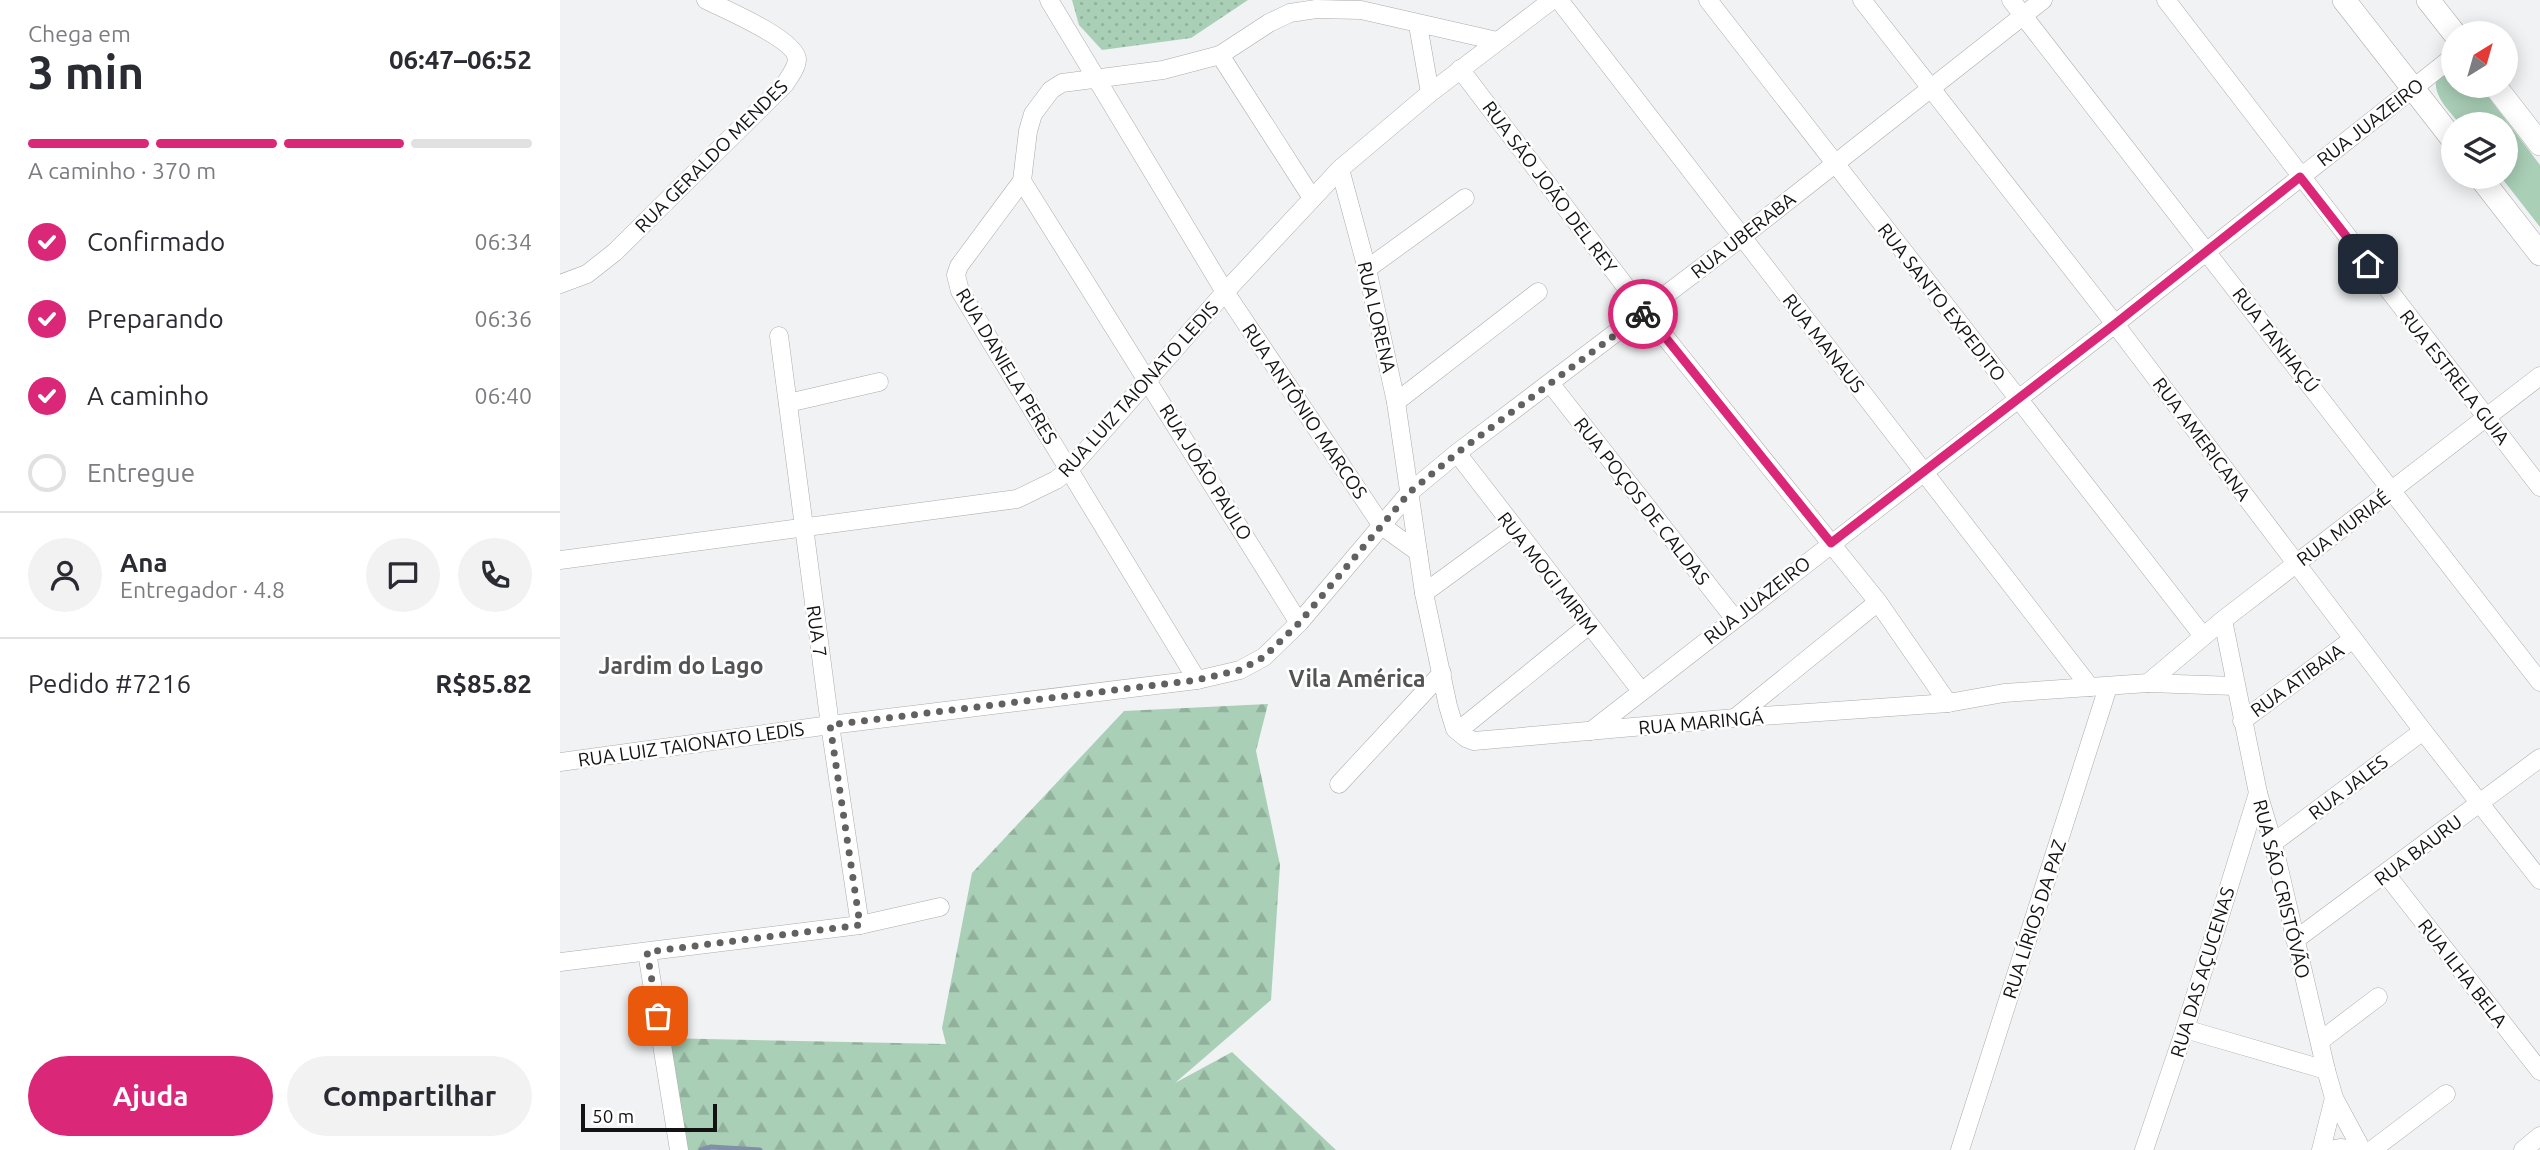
<!DOCTYPE html>
<html lang="pt">
<meta charset="utf-8">
<style>
:root{--surface:#fff;--page:#f2f2f3;--text:#2b2b33;--muted:#7c7c81;--line:#e1e1e2;--accent:#db2777}
body{margin:0;font-family:Ubuntu,sans-serif;background:var(--page);color:var(--text);height:100vh;display:flex;flex-direction:column;font-size:26px;white-space:nowrap}
*{box-sizing:border-box;margin:0}
p{font-size:23px;color:var(--muted)}
.icon{flex:none;width:38px;height:38px;fill:none;stroke:currentColor;stroke-width:2;stroke-linecap:round;stroke-linejoin:round}
.map{position:relative;flex:1;overflow:hidden}
.drawer{display:flex;flex-direction:column;background:var(--surface);width:560px}
.drawer>*{flex:none}
.needle{width:46px;rotate:37deg}
.controls{position:absolute;left:1881px;top:21px;display:grid;gap:14px}
.controls a{display:grid;place-items:center;width:77px;height:77px;border-radius:50%;background:var(--surface);box-shadow:0 4px 18px #0003;font-size:35px}
.scale{position:absolute;left:21px;bottom:18px;width:136px;box-sizing:border-box;padding-left:7px;border:4px solid #131313;border-top:0;font-size:19px;line-height:24px;white-space:nowrap;color:#131313;-webkit-text-stroke:5px #fff;paint-order:stroke}
.pin{position:absolute;display:grid;place-items:center;width:60px;height:60px;color:#fff;margin:-30px;border-radius:14px;box-shadow:0 4px 10px #0006}
.courier{position:absolute;display:grid;place-items:center;width:70px;height:70px;margin:-35px;border:5px solid #db2777;border-radius:50%;background:#fff;color:#222;box-shadow:0 2px 9px #0007}
.overview em{font-style:normal;font-weight:700}
.overview div{display:flex;flex-direction:column-reverse}
.overview{display:flex;align-items:center;justify-content:space-between;height:119px;padding:0 28px}
h1{font-size:46px;font-weight:700;line-height:52px}
.bar{display:grid;grid-template-columns:repeat(4,1fr);gap:10px 7px;align-content:center;height:84px;padding:0 28px}
.bar i{height:9px;border-radius:5px;background:var(--line)}
.bar .selected{background:var(--accent)}
.bar p{grid-column:span 4}
.line{display:flex;align-items:center;gap:18px;padding:0 28px;border-top:2px solid var(--line)}
.line div{flex:1}
.round{display:grid;place-items:center;flex:none;width:74px;height:74px;border-radius:37px;background:var(--page)}
ol{padding:0 28px;list-style:none}
li{display:flex;align-items:center;gap:21px;height:77px}
li p{margin-inline-start:auto}
li .icon{padding:7px;border-radius:50%;background:var(--accent);color:#fff;stroke-width:4}
li:last-child{color:var(--muted)}
li i{width:38px;height:38px;border:4px solid var(--line);border-radius:50%}
.button{display:flex;gap:14px;margin-top:auto;padding:14px 28px}
.button a{flex:1;height:80px;border-radius:42px;background:var(--accent);color:#fff;font-size:28px;font-weight:700;line-height:80px;text-align:center}
.button a+a{background:var(--page);color:var(--text)}
main{display:flex;flex:1;min-height:0}
.map>svg:first-child{display:block}
.green{fill:#a9cfb7}
.forest{fill:url(#forest-firs)}
.park{fill:url(#park-dots)}
.lines{fill:none;stroke-linecap:round;stroke-linejoin:round}
.stream{stroke:#8290a7;stroke-width:5}
.minor-casing{stroke:#acacad;stroke-width:19}
.tertiary-casing{stroke:#acacad;stroke-width:24}
.minor{stroke:#fff;stroke-width:18}
.tertiary{stroke:#fff;stroke-width:23}
.done{stroke:#616161;stroke-width:7;stroke-dasharray:0 12.6}
.route{stroke:#db2777;stroke-width:9}
.labels{text-anchor:middle;dominant-baseline:central;stroke-width:5;stroke-linejoin:round;paint-order:stroke}
.street-label{font-size:19px;fill:#131313;stroke:#fff}
.quarter-label{font-size:23px;font-weight:bold;fill:#545455;stroke:#fff}
</style>
<main>
<section class="drawer">
<div class="overview"><div><h1>3 min</h1><p>Chega em</p></div><em>06:47–06:52</em></div>
<div class="bar"><i class="selected"></i><i class="selected"></i><i class="selected"></i><i></i><p>A caminho · 370 m</p></div>
<ol>
<li><svg class="icon" aria-label="check" viewBox="0 0 24 24"><path d="M5 12l5 5 9-10"/></svg>Confirmado<p>06:34</p></li>
<li><svg class="icon" aria-label="check" viewBox="0 0 24 24"><path d="M5 12l5 5 9-10"/></svg>Preparando<p>06:36</p></li>
<li><svg class="icon" aria-label="check" viewBox="0 0 24 24"><path d="M5 12l5 5 9-10"/></svg>A caminho<p>06:40</p></li>
<li><i></i>Entregue</li>
</ol>
<div class="line" style="height:126px"><a class="round"><svg class="icon" aria-label="person" viewBox="0 0 24 24"><circle cx="12" cy="8" r="4"/><path d="M4 21q1-7 8-7t8 7"/></svg></a><div><b>Ana</b><p>Entregador · 4.8</p></div><a class="round"><svg class="icon" aria-label="chat" viewBox="0 0 24 24"><path d="M4 5h16v11H9l-5 4z"/></svg></a><a class="round"><svg class="icon" aria-label="phone" viewBox="0 0 24 24"><path d="M5 4h4l2 5-3 2q2 4 5 5l2-3 5 2v4C11 20 4 13 5 4z"/></svg></a></div>
<div class="line" style="height:91px"><div>Pedido #7216</div><b>R$85.82</b></div>
<div class="button"><a>Ajuda</a><a>Compartilhar</a></div>
</section>
<div class="map">
<svg width="1980" height="1150" viewBox="0 0 1980 1150">
<defs>
<pattern id="forest-firs" width="22" height="20" patternUnits="userSpaceOnUse" patternTransform="scale(1.75)"><rect width="22" height="20" fill="#a9cfb7"/><path d="M5 1l3.5 6h-7zM16 11l3.5 6h-7z" fill="#91b19c"/></pattern>
<pattern id="park-dots" width="8" height="8" patternUnits="userSpaceOnUse" patternTransform="scale(1.75)"><rect width="8" height="8" fill="#a9cfb7"/><path d="M2 2h.1M6 6h.1" fill="none" stroke="#91b19c" stroke-width="1.8" stroke-linecap="round"/></pattern>
</defs>
<rect width="100%" height="100%" fill="#f1f2f3"/>
<!-- green -->
<path class="green" d="M1893,65l1,21h26l60,79v62l-39,-50h5v-53h-46c-12,-15 -29,-29 -23,-50z"/>
<!-- forest -->
<polygon class="forest" points="708,704 696,751 720,865 711,1000 615,1083 672,1052 776,1150 119,1150 101,1038 386,1044 382,1028 412,873 564,711"/>
<!-- park -->
<polygon class="park" points="512,0 688,0 631,38 542,50 519,25"/>
<g class="lines">
<!-- stream -->
<polyline class="stream" points="141,1150 151,1147 200,1150"/>
<defs>
<g id="minor">
<polyline points="489,0 665,292 822,526 858,552"/>
<polyline points="999,0 1530,687"/>
<polyline points="1148,0 1643,636"/>
<polyline points="1302,0 1555,324 1863,731 1980,880"/>
<polyline points="1451,0 1980,682"/>
<polyline points="1606,0 1980,487"/>
<polyline points="858,25 870,93"/>
<polyline points="660,55 752,198"/>
<polyline points="900,69 1085,312 1318,602 1388,703"/>
<polyline points="780,169 807,269 836,402 864,593 888,706 895,729 906,738 914,741 1175,718 1388,703 1444,693 1588,683 1663,620 1980,376"/>
<polyline points="462,181 739,623"/>
<polyline points="807,269 905,198"/>
<path d="M0,284l27,-10 28,-22 170,-168c4,-7 12,-16 12,-25 -2,-20 -73,-50 -91,-59"/>
<polyline points="219,336 270,725 300,925"/>
<polyline points="990,383 1174,618"/>
<polyline points="836,402 978,292"/>
<polyline points="228,403 319,382"/>
<polyline points="897,453 1081,691"/>
<polyline points="0,560 457,499 496,480 509,470 665,292 780,169 870,93 992,0"/>
<polyline points="864,593 953,528"/>
<polyline points="1663,620 1698,793 1713,843 1766,1070 1774,1098 1802,1150"/>
<polyline points="637,680 400,291 396,275 399,266 462,181 468,131 473,114 491,90 502,83 603,70 660,55 709,23 730,13 756,9 801,10 937,41"/>
<polyline points="1588,683 1675,686"/>
<polyline points="1175,718 1318,602"/>
<polyline points="1682,721 1793,639"/>
<polyline points="898,731 1029,625"/>
<polyline points="1031,731 1555,324 1894,56"/>
<polyline points="0,762 270,725 637,680 680,670 704,657 739,623 850,492 897,453 1182,237 1483,0"/>
<polyline points="779,784 882,673"/>
<polyline points="1713,843 1863,731"/>
<polyline points="1826,874 1980,1071"/>
<polyline points="1735,940 1980,758"/>
<polyline points="87,952 119,1150"/>
<polyline points="0,962 300,925 380,907"/>
<polyline points="1625,1029 1766,1070"/>
<polyline points="1760,1041 1818,997"/>
<polyline points="1400,1150 1548,687"/>
<polyline points="1584,1150 1625,1029 1698,793"/>
<polyline points="1761,1150 1774,1098"/>
<polyline points="1770,1150 1780,1148 1794,1150"/>
<polyline points="1812,1150 1886,1094"/>
<polyline points="1963,1150 1980,1136"/>
</g>
<g id="tertiary">
<polyline points="1784,0 1894,141"/>
<polyline points="1868,0 1894,33"/>
<polyline points="1935,86 1980,144"/>
<polyline points="1920,177 1980,254"/>
</g>
</defs>
<!-- minor casing -->
<use href="#minor" class="minor-casing"/>
<!-- tertiary casing -->
<use href="#tertiary" class="tertiary-casing"/>
<!-- minor -->
<use href="#minor" class="minor"/>
<!-- tertiary -->
<use href="#tertiary" class="tertiary"/>
</g>
<g class="lines">
<!-- done -->
<polyline class="done" points="98,1016 87,952 300,925 270,725 637,680 680,670 704,657 739,623 850,492 897,453 1083,314"/>
<!-- route -->
<polyline class="route" points="1083,314 1085,312 1271,543 1555,324 1740,177 1808,264"/>
</g>
<g class="labels">
<!-- street labels -->
<g class="street-label">
<text transform="translate(1810 122) rotate(-38)">RUA JUAZEIRO</text>
<text transform="translate(151 156) rotate(-45)">RUA GERALDO MENDES</text>
<text transform="translate(990 187) rotate(53)">RUA SÃO JOÃO DEL REY</text>
<text transform="translate(1183 235) rotate(-38)">RUA UBERABA</text>
<text transform="translate(1382 302) rotate(52)">RUA SANTO EXPEDITO</text>
<text transform="translate(817 317) rotate(77)">RUA LORENA</text>
<text transform="translate(1716 340) rotate(52)">RUA TANHAÇÚ</text>
<text transform="translate(1264 343) rotate(52)">RUA MANAUS</text>
<text transform="translate(447 366) rotate(59)">RUA DANIELA PERES</text>
<text transform="translate(1895 377) rotate(52)">RUA ESTRELA GUIA</text>
<text transform="translate(578 389) rotate(-48)">RUA LUIZ TAIONATO LEDIS</text>
<text transform="translate(745 411) rotate(56)">RUA ANTÔNIO MARCOS</text>
<text transform="translate(1642 439) rotate(53)">RUA AMERICANA</text>
<text transform="translate(646 472) rotate(58)">RUA JOÃO PAULO</text>
<text transform="translate(1082 501) rotate(52)">RUA POÇOS DE CALDAS</text>
<text transform="translate(1783 528) rotate(-37)">RUA MURIAÉ</text>
<text transform="translate(988 573) rotate(52)">RUA MOGI MIRIM</text>
<text transform="translate(1197 600) rotate(-38)">RUA JUAZEIRO</text>
<text transform="translate(257 631) rotate(82)">RUA 7</text>
<text transform="translate(1737 680) rotate(-36)">RUA ATIBAIA</text>
<text transform="translate(1141 722) rotate(-5)">RUA MARINGÁ</text>
<text transform="translate(131 744) rotate(-8)">RUA LUIZ TAIONATO LEDIS</text>
<text transform="translate(1788 787) rotate(-37)">RUA JALES</text>
<text transform="translate(1858 850) rotate(-37)">RUA BAURU</text>
<text transform="translate(1722 889) rotate(76)">RUA SÃO CRISTÓVÃO</text>
<text transform="translate(1474 919) rotate(-72)">RUA LÍRIOS DA PAZ</text>
<text transform="translate(1642 972) rotate(-73)">RUA DAS AÇUCENAS</text>
<text transform="translate(1903 973) rotate(52)">RUA ILHA BELA</text>
</g>
<!-- quarter labels -->
<g class="quarter-label">
<text x="121" y="665">Jardim do Lago</text>
<text x="797" y="678">Vila América</text>
</g>
</g>
</svg>
<div class="controls">
<a><svg class="needle" viewBox="-14 -14 28 28"><path d="M0-13l5 13h-10z" fill="#e53935"/><path d="M0 13l5-13h-10z" fill="#7c7c81"/></svg></a>
<a><svg class="icon" aria-label="layers" viewBox="0 0 24 24"><path d="M12 4l9 5-9 5-9-5zM3 14l9 5 9-5"/></svg></a>
</div>
<div class="scale">50 m</div>
<div class="pin" style="left:98px;top:1016px;background:#ea580c"><svg class="icon" aria-label="bag" viewBox="0 0 24 24"><path d="M5 8h14l-1 12H6zM9 8a3 3 0 0 1 6 0"/></svg></div>
<div class="pin" style="left:1808px;top:264px;background:#1f2937"><svg class="icon" aria-label="home" viewBox="0 0 24 24"><path d="M3 11l9-7 9 7M6 9v11h12V9"/></svg></div>
<div class="courier" style="left:1083px;top:314px"><svg class="icon" aria-label="bike" viewBox="0 0 24 24"><circle cx="6" cy="16" r="4"/><circle cx="18" cy="16" r="4"/><path d="M6 16l4-8h5l3 8M10 8l3 8H6M13 5h3"/></svg></div>
</div>
</main>
